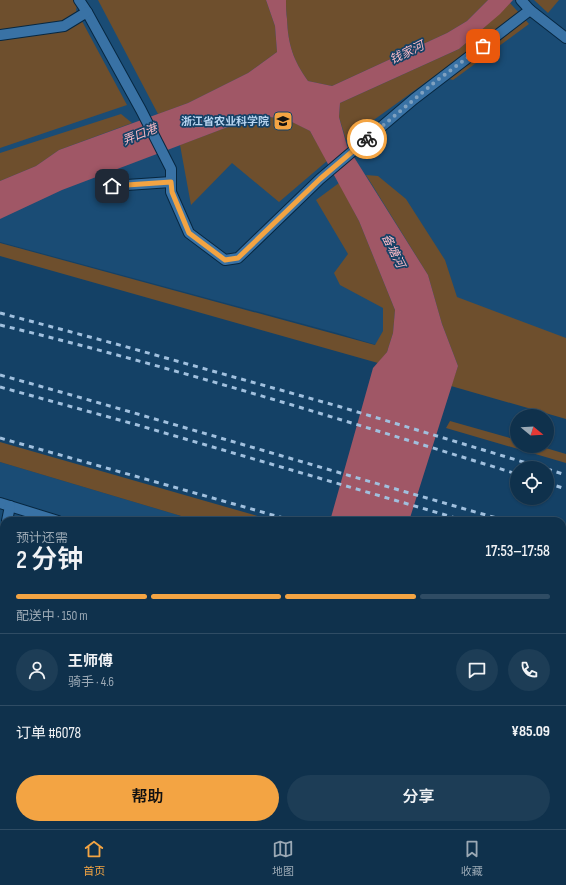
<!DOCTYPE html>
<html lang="zh">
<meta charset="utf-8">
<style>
:root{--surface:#0f314c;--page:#1d3d56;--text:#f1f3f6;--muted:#9ba9b5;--line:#2f4c64;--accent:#f3a443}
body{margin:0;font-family:"Sofia Sans Condensed","Noto Sans SC",sans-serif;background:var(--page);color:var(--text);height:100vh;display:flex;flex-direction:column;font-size:15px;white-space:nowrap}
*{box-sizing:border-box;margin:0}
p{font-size:13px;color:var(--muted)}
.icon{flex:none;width:22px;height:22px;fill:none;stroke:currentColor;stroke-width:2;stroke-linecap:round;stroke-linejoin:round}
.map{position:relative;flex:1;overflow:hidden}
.drawer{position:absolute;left:0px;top:517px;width:566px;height:312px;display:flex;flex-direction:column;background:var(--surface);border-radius:12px 12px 0 0;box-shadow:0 1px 3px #0004,0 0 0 1px var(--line)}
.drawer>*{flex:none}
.needle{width:26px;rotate:108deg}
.controls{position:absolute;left:510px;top:409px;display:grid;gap:8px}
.controls a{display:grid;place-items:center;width:44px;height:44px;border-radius:50%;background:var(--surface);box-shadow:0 1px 3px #0004,0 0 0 1px var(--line);font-size:20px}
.pin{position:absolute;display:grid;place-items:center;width:34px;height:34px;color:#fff;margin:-17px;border-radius:8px;box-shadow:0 2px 6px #0006}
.courier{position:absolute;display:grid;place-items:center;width:40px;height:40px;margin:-20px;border:3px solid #f3a443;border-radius:50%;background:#fff;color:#222;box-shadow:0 1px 5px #0007}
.headline em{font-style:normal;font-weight:600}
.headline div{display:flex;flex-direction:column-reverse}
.headline{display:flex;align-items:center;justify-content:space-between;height:68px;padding:0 16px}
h1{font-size:26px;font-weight:600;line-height:30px}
.bar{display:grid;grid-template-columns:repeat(4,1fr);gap:6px 4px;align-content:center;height:48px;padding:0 16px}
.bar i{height:5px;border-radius:3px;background:var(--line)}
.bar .on{background:var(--accent)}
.bar p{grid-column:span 4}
.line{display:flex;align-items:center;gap:10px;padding:0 16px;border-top:1px solid var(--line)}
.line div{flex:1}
.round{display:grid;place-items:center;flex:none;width:42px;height:42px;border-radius:21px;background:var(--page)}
.primary-button{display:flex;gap:8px;margin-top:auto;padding:8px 16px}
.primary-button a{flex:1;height:46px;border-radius:24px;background:var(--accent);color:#111;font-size:16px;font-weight:600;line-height:46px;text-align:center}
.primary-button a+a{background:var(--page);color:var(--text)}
.menu{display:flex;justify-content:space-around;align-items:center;height:56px;border-top:1px solid var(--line);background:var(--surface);font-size:11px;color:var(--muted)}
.menu a{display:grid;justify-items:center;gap:2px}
.menu .on{color:var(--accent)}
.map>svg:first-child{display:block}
.built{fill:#1a4c75}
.green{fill:#6e4f2d}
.water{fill:#a05766}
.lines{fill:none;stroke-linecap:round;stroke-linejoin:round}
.minor-casing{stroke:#072740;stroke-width:12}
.minor{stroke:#3972a5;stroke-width:10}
.rail{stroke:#a1c0de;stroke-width:3;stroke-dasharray:5 5;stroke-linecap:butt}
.done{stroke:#7fa1c0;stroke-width:4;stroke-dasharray:0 7.2}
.route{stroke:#f3a443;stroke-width:5}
.labels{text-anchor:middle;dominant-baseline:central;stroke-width:3.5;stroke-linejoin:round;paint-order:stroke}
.poi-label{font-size:11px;font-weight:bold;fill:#b8d5f1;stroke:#144166;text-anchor:end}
.water-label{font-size:12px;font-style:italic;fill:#fcbbc6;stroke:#144166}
</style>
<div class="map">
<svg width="566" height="829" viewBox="0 0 566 829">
<rect width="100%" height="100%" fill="#144166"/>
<!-- built -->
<g class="built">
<polygon points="0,0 566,0 566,403 337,333 0,242"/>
<polygon points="0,462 198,521 4,521 4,825 562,825 562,666 566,667 566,829 0,829"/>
</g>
<!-- green -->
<g class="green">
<polygon points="0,0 78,0 76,10 127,105 0,148"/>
<polygon points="98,0 266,0 275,26 277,52 248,73 188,103 158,114"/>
<path d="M286,0h202l-21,21 -20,12 -115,53 -24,-5c-15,-21 -20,-37 -21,-62 -1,-6 -1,-13 -1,-19z"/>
<polygon points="534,0 559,0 548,13"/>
<polygon points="510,3 529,24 453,80 436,75 346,140 339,117 340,103 459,49"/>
<polygon points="121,114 132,123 59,150 36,166 0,181 0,153"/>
<polygon points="269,117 287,119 310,131 327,161 279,202 232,163 191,205 180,145 249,119"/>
<polygon points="366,175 378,176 406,199 445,260 457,297 566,338 566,419 451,386 458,366 442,324 428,275"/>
<polygon points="339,183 359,221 395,310 393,333 387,352 378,363 0,256 0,243 375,345 383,331 383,308 340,285 334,273 348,254 316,200"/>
<polygon points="450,421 517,440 517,446 539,446 566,454 566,463 446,428"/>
<polygon points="0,442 275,521 198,521 0,462"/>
</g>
<!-- water -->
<g class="water">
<path d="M266,0h20c0,6 0,13 1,19 1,25 6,41 21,62l24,5 115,-53 20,-12 21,-21h25l-13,14 -41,35 -119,54 -1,14 8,29 81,129 14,49 16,42 -49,155h-79l43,-153 14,-16 6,-19 2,-23 -36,-89 -49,-90 -24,-12 -17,-2 -20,2 -187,71 -62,29v-38l36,-15 23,-16 129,-47 60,-30 29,-21 -2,-26z"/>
<polygon points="562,611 566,612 566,654 562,653"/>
</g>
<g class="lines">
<defs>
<g id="minor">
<polyline points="79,0 87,12 141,110 171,169 171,192 189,233 225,260 238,258 320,179 414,99 530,10"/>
<polyline points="521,0 530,10 566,38"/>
<polyline points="0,35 64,26 87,12"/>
<polyline points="112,186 171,182"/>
<polyline points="0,503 58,521"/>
<polyline points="7,521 10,506"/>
<polyline points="0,548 4,531"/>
<polyline points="562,681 566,682"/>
<polyline points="0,685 4,686"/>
<polyline points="6,825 10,829"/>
<polyline points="481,825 495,829"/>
<polyline points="146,829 147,825"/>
</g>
</defs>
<!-- minor casing -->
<use href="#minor" class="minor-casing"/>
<!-- minor -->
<use href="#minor" class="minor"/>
<!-- rail -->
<g class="rail">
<polyline points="0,313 116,344 341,407 543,468"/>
<path d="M0,325c174,42 346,96 517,149"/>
<path d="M0,375c169,47 338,98 507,146"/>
<polyline points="0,387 134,424 466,521"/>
<polyline points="0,438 294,521"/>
<polyline points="547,469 566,475"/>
<polyline points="547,483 566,489"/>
<polyline points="562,537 566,538"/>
<polyline points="562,549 566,550"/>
<polyline points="562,597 566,598"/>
</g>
</g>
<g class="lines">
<!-- done -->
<polyline class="done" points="367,139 435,82 483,46"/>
<!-- route -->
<polyline class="route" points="112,186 171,182 172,192 189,233 225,260 238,258 320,179 367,139"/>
</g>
<!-- icons -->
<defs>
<symbol id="university-square" viewBox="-11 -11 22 22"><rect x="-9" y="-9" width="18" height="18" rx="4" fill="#f3a443" stroke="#144166"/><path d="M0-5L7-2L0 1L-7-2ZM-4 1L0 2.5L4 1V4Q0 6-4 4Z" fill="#111"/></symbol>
</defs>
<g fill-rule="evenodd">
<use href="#university-square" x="272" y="110" width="22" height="22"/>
</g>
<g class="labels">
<!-- poi labels -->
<g class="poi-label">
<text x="269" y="121">浙江省农业科学院</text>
</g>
<!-- water labels -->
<g class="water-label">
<text transform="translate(407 53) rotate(-26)">钱家河</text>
<text transform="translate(140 135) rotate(-22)">弄口港</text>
<text transform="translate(393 251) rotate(63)">备塘河</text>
</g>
</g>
</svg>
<div class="controls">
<a><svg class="needle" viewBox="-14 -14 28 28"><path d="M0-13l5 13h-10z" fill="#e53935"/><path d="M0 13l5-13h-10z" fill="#9ba9b5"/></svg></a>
<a><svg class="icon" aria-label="locate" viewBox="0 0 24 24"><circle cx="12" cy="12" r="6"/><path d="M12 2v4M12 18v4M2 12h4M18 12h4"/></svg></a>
</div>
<div class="pin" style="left:483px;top:46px;background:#ea580c"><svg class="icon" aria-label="bag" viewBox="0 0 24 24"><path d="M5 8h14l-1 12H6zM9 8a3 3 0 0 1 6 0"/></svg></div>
<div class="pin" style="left:112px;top:186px;background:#1f2937"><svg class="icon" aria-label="home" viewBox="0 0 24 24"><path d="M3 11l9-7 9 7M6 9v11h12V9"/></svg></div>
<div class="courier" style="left:367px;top:139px"><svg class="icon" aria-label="bike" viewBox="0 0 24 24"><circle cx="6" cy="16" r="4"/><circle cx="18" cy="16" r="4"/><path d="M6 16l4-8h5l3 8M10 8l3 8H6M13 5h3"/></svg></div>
<section class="drawer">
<div class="headline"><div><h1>2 分钟</h1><p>预计还需</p></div><em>17:53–17:58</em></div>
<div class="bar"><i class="on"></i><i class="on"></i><i class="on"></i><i></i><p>配送中 · 150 m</p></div>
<div class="line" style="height:72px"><a class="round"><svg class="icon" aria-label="person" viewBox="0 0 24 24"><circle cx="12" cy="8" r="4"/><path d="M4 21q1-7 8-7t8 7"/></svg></a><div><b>王师傅</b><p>骑手 · 4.6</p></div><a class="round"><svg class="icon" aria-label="chat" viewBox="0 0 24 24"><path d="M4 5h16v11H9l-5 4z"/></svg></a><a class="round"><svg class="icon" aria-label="phone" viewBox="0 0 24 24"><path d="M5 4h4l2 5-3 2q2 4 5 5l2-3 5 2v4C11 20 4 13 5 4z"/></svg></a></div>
<div class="line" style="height:52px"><div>订单 #6078</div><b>¥85.09</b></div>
<div class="primary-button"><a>帮助</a><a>分享</a></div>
</section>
</div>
<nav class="menu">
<a class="on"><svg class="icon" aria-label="home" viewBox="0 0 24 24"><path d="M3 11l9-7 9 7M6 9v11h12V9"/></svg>首页</a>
<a><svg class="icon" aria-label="map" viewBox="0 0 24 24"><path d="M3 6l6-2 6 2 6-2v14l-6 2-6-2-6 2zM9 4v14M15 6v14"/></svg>地图</a>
<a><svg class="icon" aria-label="saved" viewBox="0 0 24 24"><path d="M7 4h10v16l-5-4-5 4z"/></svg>收藏</a>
</nav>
